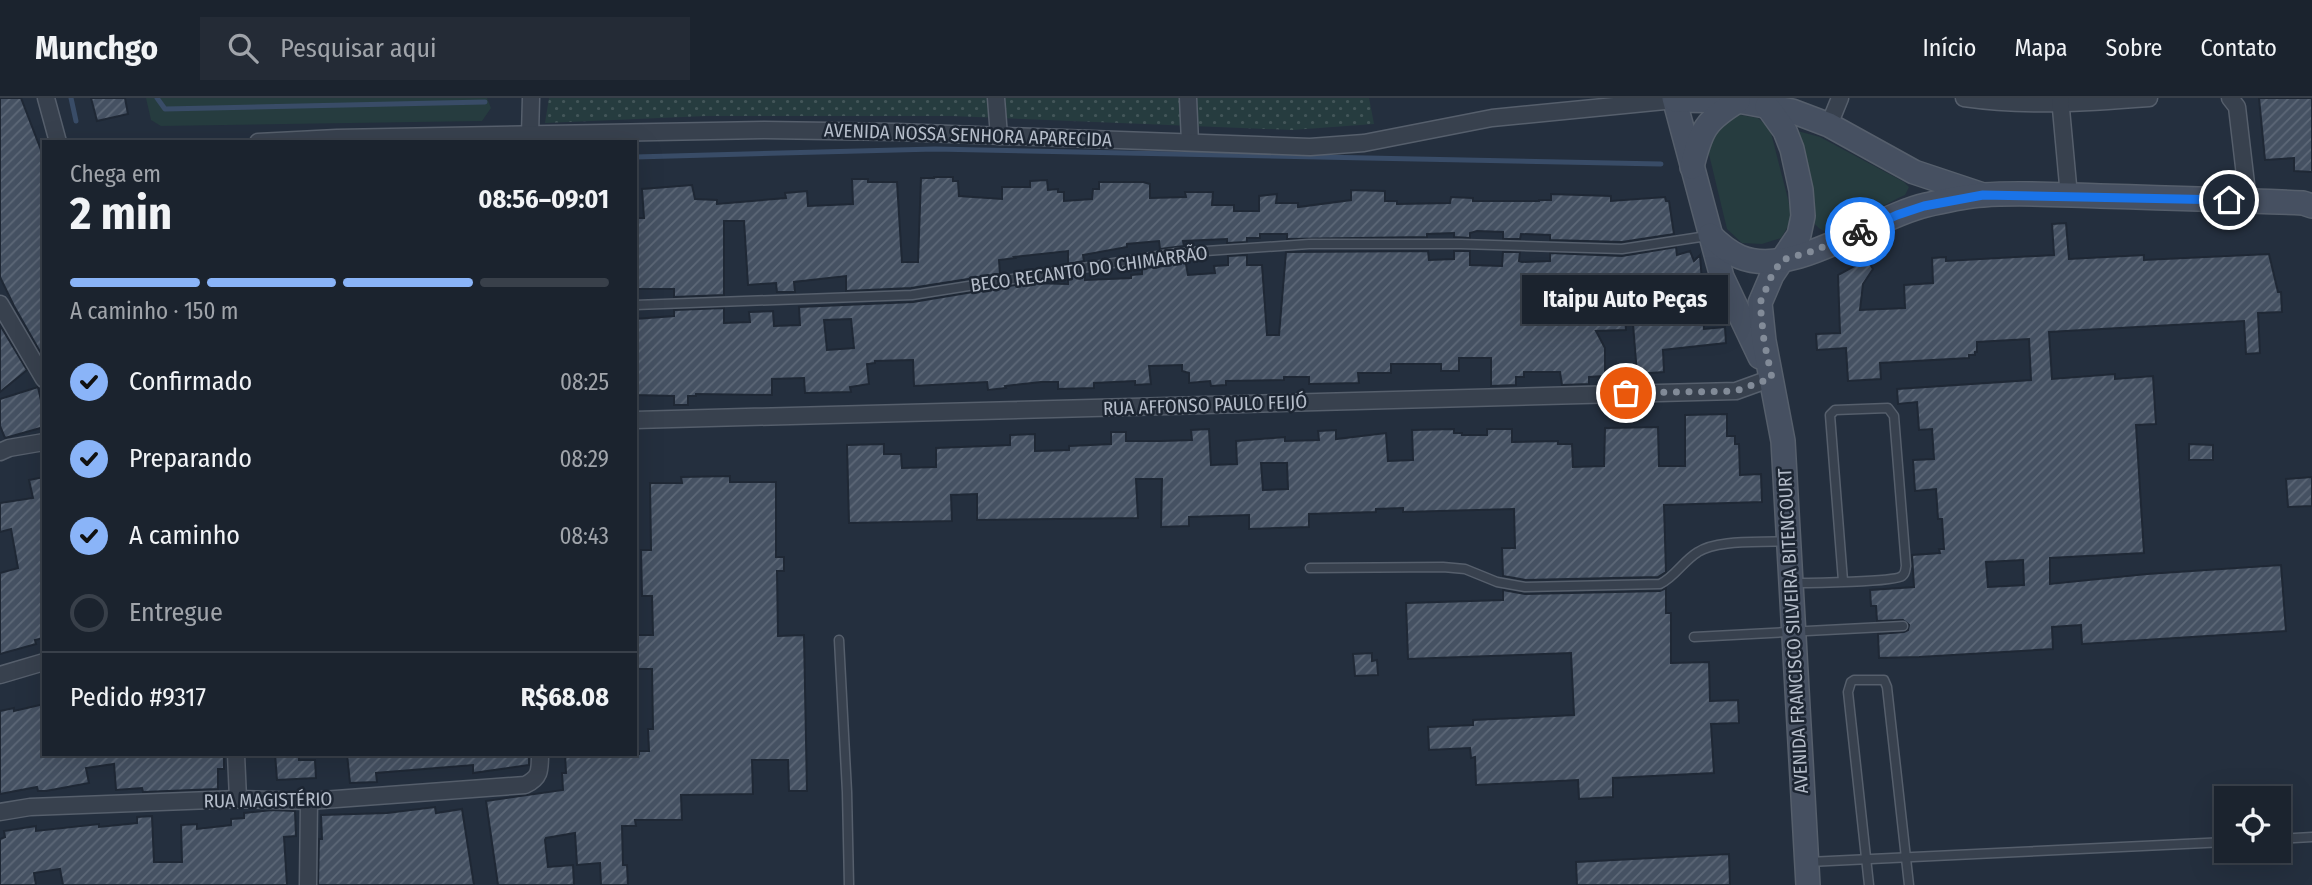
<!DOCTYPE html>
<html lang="pt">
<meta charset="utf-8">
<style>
:root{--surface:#1b232e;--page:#242b36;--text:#f1f3f6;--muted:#a0a4aa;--line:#39404a;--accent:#8ab4f8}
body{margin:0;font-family:"Fira Sans Condensed",sans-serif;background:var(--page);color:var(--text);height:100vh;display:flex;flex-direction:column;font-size:26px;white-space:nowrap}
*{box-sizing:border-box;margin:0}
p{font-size:23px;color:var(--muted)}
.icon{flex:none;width:38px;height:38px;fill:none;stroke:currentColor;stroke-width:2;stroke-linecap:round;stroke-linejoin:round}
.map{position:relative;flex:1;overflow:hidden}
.drawer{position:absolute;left:42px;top:42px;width:595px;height:616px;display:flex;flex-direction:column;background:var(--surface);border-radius:0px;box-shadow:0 7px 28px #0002,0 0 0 2px var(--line)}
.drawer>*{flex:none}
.tools{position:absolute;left:2214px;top:688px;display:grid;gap:14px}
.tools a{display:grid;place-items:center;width:77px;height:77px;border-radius:0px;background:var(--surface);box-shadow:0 7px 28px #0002,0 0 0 2px var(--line);font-size:35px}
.pin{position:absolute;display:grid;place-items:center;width:60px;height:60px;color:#fff;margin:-30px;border:4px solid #fff;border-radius:50%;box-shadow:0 2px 7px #0007}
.courier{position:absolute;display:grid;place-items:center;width:70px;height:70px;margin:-35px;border:5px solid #1a73e8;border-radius:50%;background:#fff;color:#222;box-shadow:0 2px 9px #0007}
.bubble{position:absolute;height:49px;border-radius:0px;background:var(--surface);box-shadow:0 7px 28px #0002,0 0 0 2px var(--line);font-size:23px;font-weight:700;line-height:49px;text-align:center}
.summary em{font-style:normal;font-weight:700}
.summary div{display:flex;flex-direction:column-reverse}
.summary{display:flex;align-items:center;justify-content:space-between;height:119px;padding:0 28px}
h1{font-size:46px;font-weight:700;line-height:52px}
.bar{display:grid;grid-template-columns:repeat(4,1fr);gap:10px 7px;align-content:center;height:84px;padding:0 28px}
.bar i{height:9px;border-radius:5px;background:var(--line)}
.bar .selected{background:var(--accent)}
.bar p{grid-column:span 4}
.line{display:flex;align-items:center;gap:18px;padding:0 28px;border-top:2px solid var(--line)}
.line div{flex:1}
ol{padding:0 28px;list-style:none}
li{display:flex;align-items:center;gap:21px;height:77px}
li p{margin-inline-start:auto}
li .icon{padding:7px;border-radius:50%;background:var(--accent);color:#111;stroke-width:4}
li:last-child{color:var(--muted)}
li i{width:38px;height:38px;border:4px solid var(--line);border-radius:50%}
header{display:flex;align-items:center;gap:42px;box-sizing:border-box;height:98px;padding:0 35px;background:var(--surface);border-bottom:2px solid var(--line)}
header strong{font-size:33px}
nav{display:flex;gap:38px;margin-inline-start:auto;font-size:24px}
.search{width:490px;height:63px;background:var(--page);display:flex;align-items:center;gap:18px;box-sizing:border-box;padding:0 24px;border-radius:0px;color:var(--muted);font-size:26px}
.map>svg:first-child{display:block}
.grass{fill:#263c3f}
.park{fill:url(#park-dots)}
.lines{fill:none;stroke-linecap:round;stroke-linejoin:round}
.stream{stroke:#394c67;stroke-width:5}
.building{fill:url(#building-hatch);stroke:#1f2835;stroke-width:2;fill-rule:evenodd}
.service-casing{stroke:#565f6c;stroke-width:11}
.minor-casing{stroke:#565f6c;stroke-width:19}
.secondary-casing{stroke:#565f6c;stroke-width:26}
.service{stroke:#38414e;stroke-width:8}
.minor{stroke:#38414e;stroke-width:16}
.secondary{stroke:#465061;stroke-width:23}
.done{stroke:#828b98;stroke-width:7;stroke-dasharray:0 12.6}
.route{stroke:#1a73e8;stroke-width:9}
.labels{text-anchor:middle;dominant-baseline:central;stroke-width:5;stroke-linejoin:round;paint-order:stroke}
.street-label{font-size:19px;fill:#b4bcc9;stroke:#1d2633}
</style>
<header>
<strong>Munchgo</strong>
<div class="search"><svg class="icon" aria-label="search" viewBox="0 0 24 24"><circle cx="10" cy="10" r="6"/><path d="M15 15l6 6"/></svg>Pesquisar aqui</div>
<nav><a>Início</a><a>Mapa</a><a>Sobre</a><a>Contato</a></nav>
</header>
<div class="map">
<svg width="2312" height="787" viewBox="0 0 2312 787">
<defs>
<pattern id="park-dots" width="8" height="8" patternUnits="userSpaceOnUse" patternTransform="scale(1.75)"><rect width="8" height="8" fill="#263c3f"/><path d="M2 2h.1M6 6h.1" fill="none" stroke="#435659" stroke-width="1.8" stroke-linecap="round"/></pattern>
<pattern id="building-hatch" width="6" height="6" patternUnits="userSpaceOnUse" patternTransform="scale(1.75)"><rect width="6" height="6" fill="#455162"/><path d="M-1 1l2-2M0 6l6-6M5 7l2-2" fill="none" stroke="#5d6877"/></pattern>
</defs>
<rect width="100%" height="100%" fill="#242f3e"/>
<!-- grass -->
<g class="grass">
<polygon points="146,0 487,0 491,10 482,23 161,28 151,22"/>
<polygon points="1734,16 1758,20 1770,31 1791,113 1790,125 1781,140 1762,146 1742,145 1727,131 1707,48 1715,25"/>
<path d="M1790,31l30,8 84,45 5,5 -4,8c-17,7 -64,36 -78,36 -7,0 -10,-5 -14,-9z"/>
</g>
<!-- park -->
<polygon class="park" points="549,0 1369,0 1374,26 1292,32 952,18 706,18 545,25"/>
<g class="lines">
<!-- stream -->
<g class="stream">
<polyline points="71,0 76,23"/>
<polyline points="157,0 165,11 485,4"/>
<polyline points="635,59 935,51 1661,66"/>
</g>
</g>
<!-- building -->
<g class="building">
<polygon points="0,0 21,0 41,52 44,50 43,259 14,208 0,179"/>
<polygon points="91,0 125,0 128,16 97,23"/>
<polygon points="2259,0 2312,0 2312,74 2294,73 2294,60 2265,62"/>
<polygon points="934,79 953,79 953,83 958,83 959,98 1002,101 1002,89 1030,89 1030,83 1047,82 1048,92 1058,91 1058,94 1064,94 1064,103 1092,101 1093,91 1099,91 1099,84 1143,84 1150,86 1150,100 1186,99 1185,94 1213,94 1212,107 1234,107 1234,113 1259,113 1259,98 1277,96 1276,105 1298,105 1298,109 1351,102 1351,92 1385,93 1385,103 1397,103 1397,106 1450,105 1451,99 1473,100 1473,103 1539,103 1539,102 1551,102 1551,96 1611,98 1611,103 1665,99 1666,103 1669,103 1674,136 1622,144 1550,142 1550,137 1521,136 1520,141 1503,141 1503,134 1477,133 1470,135 1470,140 1454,139 1454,135 1427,136 1427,139 1287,141 1287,136 1260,136 1260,140 1247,140 1247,144 1227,145 1227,141 1183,143 1184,148 1160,151 1159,143 1127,146 1127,149 1083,157 1084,163 1068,166 1068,153 1014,159 1015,160 999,162 1000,176 911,190 846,193 846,178 794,184 795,194 777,194 776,185 748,187 744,123 724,123 724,197 674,199 674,191 635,191 635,120 644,120 642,91 692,87 695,101 717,102 717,106 786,100 785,95 807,93 808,108 853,106 852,81 868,81 868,84 897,84 902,164 918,164 921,80 934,80"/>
<path d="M2066,125l3,36 75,-4v5l125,-6 9,38h3l1,20 -24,1 2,40 -14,1 -2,-33 -195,11 3,47 63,-5v5l38,-3 3,48 -20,1 8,128 -94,5v26l97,-10 134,-9 5,66 -204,13 -1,-19 -29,2 1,22 -134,8 -40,1 -1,-24 26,-2 4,-2 1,-5 -6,-5 -26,1 -1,-15h-5l-1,-16 44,-3 -2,-32 28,-2 -1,-4h5l-2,-30h-4l-2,-30 -21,2 -2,-31 21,-1 -2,-30 -13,1 -2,-28 -19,2 -1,-15 134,-9 -2,-41 -52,3v10h-2v3h-6v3l-89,5 1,16 -33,2 -2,-33 -29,2 -1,-16 24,-1 -2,-58 29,-16 6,10 -10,15 -3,26 45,-2 -1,-23 29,-2 -1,-25 14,-1v4l108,-6 -2,-31zM2023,462l1,25 -36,2 -2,-25z"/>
<path d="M1676,149l1,8 13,-4 4,10 6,-6 3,40 -79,6 2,29 -30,1 9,17v28l-16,1v7l-27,1 -2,-13h-36v5h-8v8l-25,1v-28h-32v13h-18v-7h-50v9h-33l1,10 -50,1v-7h-25v3l-58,1v4l-15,1 -1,-5 -21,2v-10l-7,-2v-6l-33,1 2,18 -16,1v-4l-41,2v5l-36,1v-7h-17l-36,4 1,2 -18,2 -1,-8 -73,4 -1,-26 -38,1v2l-8,1 2,20 -19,3 1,5 -46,1 -1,-15 -32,1v16l-76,-1v2h-8v9h-14v-9l-39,-1v-76l39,-3v-6l50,-2v15l26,-1 -1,-10 24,-1 1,15 26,-1 -1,-18 114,-5 114,-19 41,1v-7l17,-3v6l46,-2v-3l11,-1v-6l20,-2v-4l15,-2 8,-1 3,16 27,-2 -1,-7 14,-1v-9l19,-1v10h15l5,70h12l7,-83 142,-1 1,9 25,-1v-8h16v14l32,1 1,-14h17l-1,9 3,1 28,-1v-8l72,3zM851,221l3,29 -27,2 -3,-30z"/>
<polygon points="1703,222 1704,231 1725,229 1726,245 1663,252 1664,274 1637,276 1633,226"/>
<polygon points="0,227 27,272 0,294"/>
<polygon points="38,289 44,316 44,329 5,340 0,328 0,301"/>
<path d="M1727,316v22h8v8h4l1,31 21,-1 1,28 -98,3 2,67 -8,5 -132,3 -23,-4 -1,-28h13l-1,-39 -111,3v-4l-27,1v3l-67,2v13l-60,2v-14l-60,2v9l-28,1 1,-48h-26l2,39 -161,2v-26l-26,1 1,26 -103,2 -2,-78 37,-1v10h17l1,14 34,-1v-19l74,-3v-10l25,-1v17l34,-1v-4l42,-2v-12h15v9h35l31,-1 -1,-10 18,-1 2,36 26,-1 -1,-23 49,-4v4l34,-1 -1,-9 18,-1v9l50,-6 2,28 25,-1 -1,-30 42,-1v4h8v2h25v-6h25v13l46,-1v3h14l1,23 31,-1 1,-38 53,-1 1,39h26v-51zM1261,365h26l1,26 -25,1z"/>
<polygon points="2189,346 2213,347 2213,362 2189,362"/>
<polygon points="730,378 730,384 776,384 776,459 784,459 784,473 777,473 778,538 804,537 807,693 789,693 788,662 752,662 753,696 681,697 682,722 635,722 636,728 622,728 623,767 627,767 628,787 601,787 600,765 577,767 575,735 546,740 545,742 548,769 573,767 574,787 498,787 486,703 563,692 562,675 566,675 565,656 639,656 639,653 649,653 648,631 653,631 652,571 635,571 635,537 653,537 652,498 642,498 641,452 651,452 650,385 682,385 681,379"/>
<polygon points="44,379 44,540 35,542 36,546 0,556 0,475 18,470 11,431 0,434 0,405 33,400 29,382"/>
<polygon points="2312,379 2312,408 2288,409 2286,381"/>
<polygon points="1666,490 1666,515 1671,515 1671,565 1709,564 1710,603 1738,602 1739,625 1711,626 1714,675 1613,680 1613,699 1579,701 1578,682 1476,687 1475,659 1471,660 1470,650 1429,652 1428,629 1473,627 1473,622 1574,617 1571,555 1408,561 1406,505 1503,502 1503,492 1525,496 1660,493"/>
<polygon points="1372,555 1372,563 1377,562 1378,577 1355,578 1353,556"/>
<polygon points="44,606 44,656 224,656 224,671 218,671 218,691 143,694 142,690 116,692 114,666 86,670 89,685 46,693 38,693 37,689 0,696 0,613 14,610 14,613"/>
<polygon points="275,656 299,656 299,662 315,662 316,680 277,682"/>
<polygon points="347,656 529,656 529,667 473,675 473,667 376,675 377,684 350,685"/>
<polygon points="435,709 436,715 462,711 474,787 318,787 319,741 322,741 321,717 387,715"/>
<polygon points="272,712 295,713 296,738 284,739 287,787 63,787 60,771 34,775 36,787 0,787 0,741 5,739 4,733 36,728 36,733 99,726 99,729 137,725 137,719 152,718 154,764 182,764 181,727 197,726 197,731 231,727 231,721 244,720 244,715"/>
<polygon points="1729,756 1730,787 1577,787 1576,764"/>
</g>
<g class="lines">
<defs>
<g id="service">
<polyline points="635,207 912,197 1176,155 1309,146 1461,146 1622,151 1707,138"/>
<path d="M1310,470l133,-1 22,2 32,13 28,5 135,-3c15,-7 23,-23 38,-32 20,-13 63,-9 87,-11"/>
<path d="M1795,485c14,0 100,-1 107,-7 4,-3 3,-6 4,-10l-12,-150 -6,-8 -53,2 -5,5 13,166"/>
<polyline points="1694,539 1903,528"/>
<polyline points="839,542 847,694 849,787"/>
<polyline points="2278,741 2312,739"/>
<polyline points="1808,764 2226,744"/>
<polyline points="1869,787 1848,594 1851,584 1854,582 1884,582 1887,589 1909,787"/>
</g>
<g id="minor">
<polyline points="46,0 58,44"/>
<polyline points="996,0 999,38"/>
<polyline points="1188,0 1190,44"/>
<path d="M1964,0c63,9 121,5 185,0"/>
<polyline points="2060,0 2069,98"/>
<polyline points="2230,0 2237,9 2248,103"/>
<polyline points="1829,27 1840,0"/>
<polyline points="530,37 531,0"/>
<polyline points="258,44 337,40 764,32 897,34 1310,49 1364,45 1492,20 1675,2"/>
<polyline points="0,206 44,281"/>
<polyline points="635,322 1736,293 1772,280"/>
<polyline points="0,354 9,350 44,344"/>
<polyline points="0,577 44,564"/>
<polyline points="236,656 238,701"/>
<path d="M0,714l30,-5 208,-8 71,2 216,-16c15,-7 15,-14 15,-31"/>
<polyline points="308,787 309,703"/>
</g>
<g id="secondary">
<polyline points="1674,0 1722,179 1760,259"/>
<polyline points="1675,2 1738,3 1792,13 1829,27 1914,74 1980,96"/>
<polyline points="1767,8 1785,33 1792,51 1801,92 1803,118 1799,137 1772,177 1760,205 1764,243 1783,343 1808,787"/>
<path d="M1692,69c9,-37 13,-46 46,-66"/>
<path d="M1710,137c9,9 18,17 30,22 53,22 133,-40 186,-52 18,-4 38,-9 57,-10 39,-3 79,0 117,1 68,2 135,4 203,7l9,3"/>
</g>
</defs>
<!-- service casing -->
<use href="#service" class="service-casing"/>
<!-- minor casing -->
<use href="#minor" class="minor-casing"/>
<!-- secondary casing -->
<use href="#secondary" class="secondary-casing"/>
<!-- service -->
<use href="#service" class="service"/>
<!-- minor -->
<use href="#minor" class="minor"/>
<!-- secondary -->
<use href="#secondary" class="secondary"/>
</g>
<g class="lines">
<!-- done -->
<polyline class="done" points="1626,295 1736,293 1772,280 1764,243 1760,205 1772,177 1782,162 1813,153 1860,134"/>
<!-- route -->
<polyline class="route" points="1860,134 1897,117 1924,108 1983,97 2229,102"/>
</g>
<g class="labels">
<!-- street labels -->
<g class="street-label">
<text transform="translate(968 37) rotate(2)">AVENIDA NOSSA SENHORA APARECIDA</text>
<text transform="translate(1089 171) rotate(-8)">BECO RECANTO DO CHIMARRÃO</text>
<text transform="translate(1205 307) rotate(-2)">RUA AFFONSO PAULO FEIJÓ</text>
<text transform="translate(1793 533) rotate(-93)">AVENIDA FRANCISCO SILVEIRA BITENCOURT</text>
<text transform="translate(268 702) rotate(-1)">RUA MAGISTÉRIO</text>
</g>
</g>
</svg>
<div class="tools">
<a><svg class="icon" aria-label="locate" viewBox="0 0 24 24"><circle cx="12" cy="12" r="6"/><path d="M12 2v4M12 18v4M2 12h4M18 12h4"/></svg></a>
</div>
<div class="pin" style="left:1626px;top:295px;background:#ea580c"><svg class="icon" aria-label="bag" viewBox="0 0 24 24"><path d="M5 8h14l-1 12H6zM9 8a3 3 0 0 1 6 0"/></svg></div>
<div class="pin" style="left:2229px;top:102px;background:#1f2937"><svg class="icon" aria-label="home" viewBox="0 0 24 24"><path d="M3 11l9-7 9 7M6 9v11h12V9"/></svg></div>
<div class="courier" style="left:1860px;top:134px"><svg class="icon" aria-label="bike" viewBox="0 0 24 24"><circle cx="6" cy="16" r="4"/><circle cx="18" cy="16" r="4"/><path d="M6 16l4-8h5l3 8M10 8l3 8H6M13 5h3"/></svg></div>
<div class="bubble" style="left:1522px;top:177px;width:206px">Itaipu Auto Peças</div>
<section class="drawer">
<div class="summary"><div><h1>2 min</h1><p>Chega em</p></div><em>08:56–09:01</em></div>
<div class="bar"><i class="selected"></i><i class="selected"></i><i class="selected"></i><i></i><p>A caminho · 150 m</p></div>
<ol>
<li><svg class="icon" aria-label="check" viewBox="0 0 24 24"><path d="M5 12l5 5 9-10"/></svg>Confirmado<p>08:25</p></li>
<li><svg class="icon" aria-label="check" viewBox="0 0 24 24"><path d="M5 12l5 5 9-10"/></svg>Preparando<p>08:29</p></li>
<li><svg class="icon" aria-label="check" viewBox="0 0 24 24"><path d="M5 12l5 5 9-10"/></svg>A caminho<p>08:43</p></li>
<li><i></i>Entregue</li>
</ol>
<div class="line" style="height:91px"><div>Pedido #9317</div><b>R$68.08</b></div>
</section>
</div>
